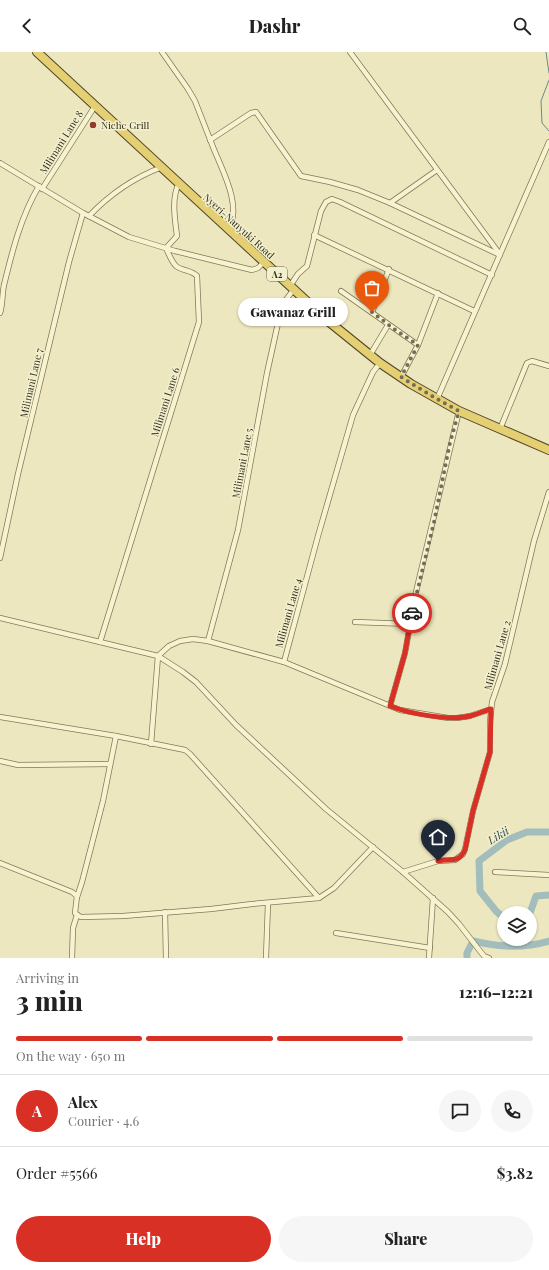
<!DOCTYPE html>
<meta charset="utf-8">
<style>
:root{--surface:#fff;--page:#f6f6f6;--text:#222;--muted:#767676;--line:#e0e0e0;--accent:#d93025}
body{margin:0;font-family:"Playfair Display",serif;background:var(--page);color:var(--text);height:100vh;display:flex;flex-direction:column;font-size:15px;white-space:nowrap}
*{box-sizing:border-box;margin:0}
p{font-size:13px;color:var(--muted)}
.icon{flex:none;width:22px;height:22px;fill:none;stroke:currentColor;stroke-width:2;stroke-linecap:round;stroke-linejoin:round}
.map{position:relative;height:906px;overflow:hidden}
.details{display:flex;flex-direction:column;background:var(--surface);flex:1}
.details>*{flex:none}
.buttons{position:absolute;left:497px;top:854px;display:grid;gap:8px}
.buttons a{display:grid;place-items:center;width:40px;height:40px;border-radius:50%;background:var(--surface);box-shadow:0 1px 3px #0004;font-size:20px}
.pin{position:absolute;display:grid;place-items:center;width:34px;height:34px;color:#fff;margin:-41px -17px;border-radius:50% 50% 50% 0;rotate:-45deg;box-shadow:0 0 4px #0007}
.pin .icon{rotate:45deg}
.courier{position:absolute;display:grid;place-items:center;width:40px;height:40px;margin:-20px;border:3px solid #d93025;border-radius:50%;background:#fff;color:#222;box-shadow:0 1px 5px #0007}
.bubble{position:absolute;height:28px;border-radius:14px;background:var(--surface);box-shadow:0 1px 3px #0004;font-size:13px;font-weight:800;line-height:28px;text-align:center}
.head em{font-style:normal;font-weight:800}
.head div{display:flex;flex-direction:column-reverse}
.head{display:flex;align-items:center;justify-content:space-between;height:68px;padding:0 16px}
h1{font-size:26px;font-weight:800;line-height:30px}
.bar{display:grid;grid-template-columns:repeat(4,1fr);gap:6px 4px;align-content:center;height:48px;padding:0 16px}
.bar i{height:5px;border-radius:3px;background:var(--line)}
.bar .on{background:var(--accent)}
.bar p{grid-column:span 4}
.line{display:flex;align-items:center;gap:10px;padding:0 16px;border-top:1px solid var(--line)}
.line div{flex:1}
.round{display:grid;place-items:center;flex:none;width:42px;height:42px;border-radius:21px;background:var(--page)}
.primary-button{display:flex;gap:8px;margin-top:auto;padding:8px 16px}
.primary-button a{flex:1;height:46px;border-radius:24px;background:var(--accent);color:#fff;font-size:16px;font-weight:800;line-height:46px;text-align:center}
.primary-button a+a{background:var(--page);color:var(--text)}
header{display:flex;justify-content:space-between;align-items:center;height:52px;padding:0 16px;background:var(--surface);font-size:18px;font-weight:800}
.map>svg:first-child{display:block}
.lines{fill:none;stroke-linecap:round;stroke-linejoin:round}
.stream{stroke:#6a8a89;stroke-width:1}
.river{stroke:#a2bdbb;stroke-width:7}
.minor-casing{stroke:#837858;stroke-width:6}
.trunk-casing{stroke:#51452c;stroke-width:10}
.minor{stroke:#f7f3d1;stroke-width:4.5}
.trunk{stroke:#e4cf73;stroke-width:8}
.done{stroke:#746d55;stroke-width:4;stroke-dasharray:0 7.2}
.route{stroke:#d93025;stroke-width:5}
.poi-dot{fill:#903e2a;stroke:#f3f0ce;stroke-width:1.5}
.labels{text-anchor:middle;dominant-baseline:central;stroke-width:3;stroke-linejoin:round;paint-order:stroke}
.shield{fill:#f3f0ce;stroke:#6d6751;stroke-width:1}
.shield-label{font-size:9px;font-weight:bold;fill:#332c1c}
.poi-label{font-size:10px;fill:#332c1c;stroke:#f3f0ce;text-anchor:start}
.street-label{font-size:10px;fill:#332c1c;stroke:#f3f0ce}
.water-label{font-size:11px;font-style:italic;fill:#2c4d53;stroke:#f3f0ce}
</style>
<header><svg class="icon" aria-label="back" viewBox="0 0 24 24"><path d="M15 5l-7 7 7 7"/></svg>Dashr<svg class="icon" aria-label="search" viewBox="0 0 24 24"><circle cx="10" cy="10" r="6"/><path d="M15 15l6 6"/></svg></header>
<div class="map">
<svg width="549" height="906" viewBox="0 0 549 906">
<rect width="100%" height="100%" fill="#ece7be"/>
<g class="lines">
<!-- stream -->
<g class="stream">
<polyline points="546,0 549,21"/>
<polyline points="549,28 541,49 542,71 549,79"/>
</g>
<!-- river -->
<g class="river">
<polyline points="530,861 536,844 549,843"/>
<polyline points="504,866 496,859 480,839 479,809 507,788 527,780 549,780"/>
<path d="M467,906v-5l6,-12c27,6 49,8 76,0"/>
</g>
<defs>
<g id="minor">
<path d="M162,0l26,37 7,12c6,15 12,31 18,46 9,23 29,58 16,82"/>
<polyline points="350,0 499,201"/>
<polyline points="210,88 251,61 256,60 301,124 330,130 358,138 390,151 500,203"/>
<polyline points="0,111 83,161 129,185 175,199 252,218 258,216 264,210"/>
<polyline points="42,137 95,54"/>
<polyline points="390,151 437,118"/>
<path d="M89,164c21,-22 44,-38 73,-49"/>
<polyline points="314,183 474,259"/>
<polyline points="290,234 298,222 307,214 321,159 326,150 332,147 340,150 492,223"/>
<polyline points="341,239 418,293"/>
<polyline points="372,260 389,217"/>
<path d="M0,261c3,-9 2,-19 4,-28 8,-33 17,-69 35,-99"/>
<polyline points="370,303 388,273"/>
<polyline points="380,311 373,320 353,363 318,484 284,610 400,658 448,666 457,666 470,664 491,657"/>
<polyline points="401,325 418,293 438,241"/>
<polyline points="437,347 549,90"/>
<polyline points="500,377 527,311 532,309 549,314"/>
<polyline points="0,506 18,422 69,210 83,161"/>
<polyline points="0,566 158,604 183,620 196,630 236,673 326,757 403,820 448,860 459,872 480,899 484,904 489,906"/>
<polyline points="355,570 410,572"/>
<polyline points="208,589 238,478 267,321 280,262 285,249 294,237"/>
<path d="M100,590l99,-320 -2,-46c-5,-6 -15,-5 -21,-10 -5,-5 -7,-12 -10,-18l11,-12c-2,-17 -6,-37 2,-53"/>
<polyline points="390,654 405,601 416,540 459,359"/>
<polyline points="0,665 116,684 185,698 190,702 319,846 334,836 373,795"/>
<polyline points="151,692 158,604 169,594 180,589 193,587 208,589 284,610"/>
<polyline points="0,709 18,713 110,712"/>
<polyline points="0,811 72,840 77,844 75,861 79,864 81,865 123,864 211,857 252,852 319,846"/>
<polyline points="403,820 438,809 455,808 463,802 465,797 473,759 490,700 490,670 492,650 505,612 534,489 549,440"/>
<polyline points="495,820 549,823"/>
<polyline points="77,845 82,830 103,749 116,684"/>
<polyline points="165,860 166,906"/>
<polyline points="336,881 430,896"/>
<polyline points="72,906 73,876 77,863"/>
<polyline points="266,906 268,851"/>
<polyline points="429,906 433,846"/>
</g>
<polyline id="trunk" points="37,0 328,269 380,311 411,332 459,359 549,398"/>
</defs>
<!-- minor casing -->
<use href="#minor" class="minor-casing"/>
<!-- trunk casing -->
<use href="#trunk" class="trunk-casing"/>
<!-- minor -->
<use href="#minor" class="minor"/>
<!-- trunk -->
<use href="#trunk" class="trunk"/>
</g>
<g class="lines">
<!-- done -->
<polyline class="done" points="372,260 394,277 418,293 401,325 437,347 459,359 450,391 434,470 412,561"/>
<!-- route -->
<path class="route" d="M412,561l-7,40 -15,53c20,8 60,15 80,10 7,-2 14,-5 21,-7l-1,43 -17,59 -8,39c-7,14 -14,8 -27,11"/>
</g>
<!-- markers -->
<circle class="poi-dot" cx="93" cy="73" r="4"/>
<g class="labels">
<!-- shield labels -->
<rect class="shield" x="267" y="215" width="20" height="14" rx="3"/>
<g class="shield-label">
<text x="277" y="222">A2</text>
</g>
<!-- poi labels -->
<g class="poi-label">
<text x="101" y="73">Niche Grill</text>
</g>
<!-- street labels -->
<g class="street-label">
<text transform="translate(61 90) rotate(-58)">Milimani Lane 8</text>
<text transform="translate(239 174) rotate(42)">Nyeri-Nanyuki Road</text>
<text transform="translate(31 331) rotate(-77)">Milimani Lane 7</text>
<text transform="translate(165 350) rotate(-72)">Milimani Lane 6</text>
<text transform="translate(242 411) rotate(-79)">Milimani Lane 5</text>
<text transform="translate(288 561) rotate(-74)">Milimani Lane 4</text>
<text transform="translate(497 603) rotate(-74)">Milimani Lane 2</text>
</g>
<!-- water labels -->
<g class="water-label">
<text transform="translate(498 783) rotate(-31)">Likii</text>
</g>
</g>
</svg>
<div class="buttons">
<a><svg class="icon" aria-label="layers" viewBox="0 0 24 24"><path d="M12 4l9 5-9 5-9-5zM3 14l9 5 9-5"/></svg></a>
</div>
<div class="pin" style="left:372px;top:260px;background:#ea580c"><svg class="icon" aria-label="bag" viewBox="0 0 24 24"><path d="M5 8h14l-1 12H6zM9 8a3 3 0 0 1 6 0"/></svg></div>
<div class="pin" style="left:438px;top:809px;background:#1f2937"><svg class="icon" aria-label="home" viewBox="0 0 24 24"><path d="M3 11l9-7 9 7M6 9v11h12V9"/></svg></div>
<div class="courier" style="left:412px;top:561px"><svg class="icon" aria-label="car" viewBox="0 0 24 24"><path d="M5 17H2v-5l4-1 3-4h7l3 4 3 1v5h-3M9 17h6M6 11h13"/><circle cx="7" cy="17" r="2"/><circle cx="17" cy="17" r="2"/></svg></div>
<div class="bubble" style="left:238px;top:246px;width:110px">Gawanaz Grill</div>
</div>
<section class="details">
<div class="head"><div><h1>3 min</h1><p>Arriving in</p></div><em>12:16–12:21</em></div>
<div class="bar"><i class="on"></i><i class="on"></i><i class="on"></i><i></i><p>On the way · 650 m</p></div>
<div class="line" style="height:72px"><b class="round" style="background:var(--accent);color:#fff">A</b><div><b>Alex</b><p>Courier · 4.6</p></div><a class="round"><svg class="icon" aria-label="chat" viewBox="0 0 24 24"><path d="M4 5h16v11H9l-5 4z"/></svg></a><a class="round"><svg class="icon" aria-label="phone" viewBox="0 0 24 24"><path d="M5 4h4l2 5-3 2q2 4 5 5l2-3 5 2v4C11 20 4 13 5 4z"/></svg></a></div>
<div class="line" style="height:52px"><div>Order #5566</div><b>$3.82</b></div>
<div class="primary-button"><a>Help</a><a>Share</a></div>
</section>
